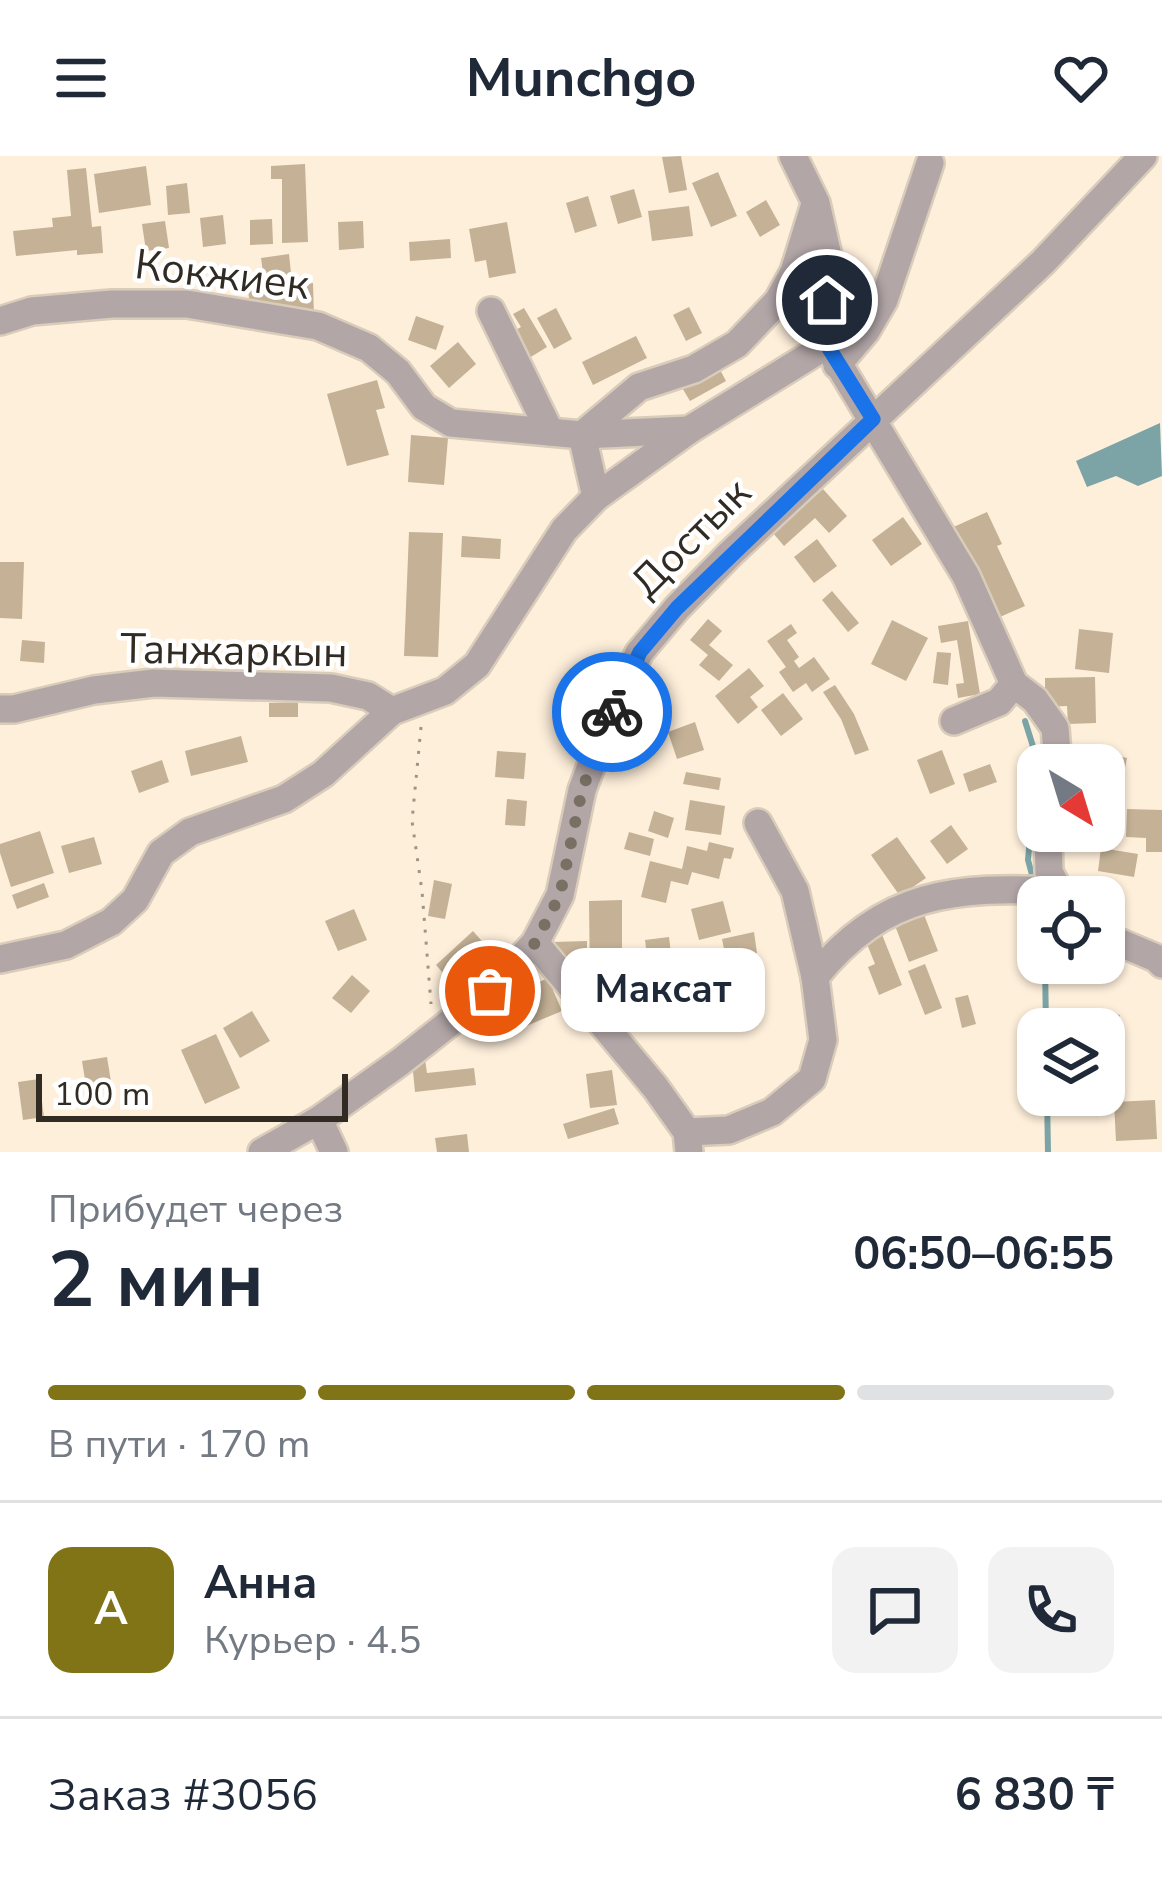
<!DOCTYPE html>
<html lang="ru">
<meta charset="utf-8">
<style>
:root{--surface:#fff;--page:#f2f2f3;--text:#1f2937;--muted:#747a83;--line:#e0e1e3;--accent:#807417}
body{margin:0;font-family:"Nunito Sans",sans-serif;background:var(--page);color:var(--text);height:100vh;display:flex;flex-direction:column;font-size:45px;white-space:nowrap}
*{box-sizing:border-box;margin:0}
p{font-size:39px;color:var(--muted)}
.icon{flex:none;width:66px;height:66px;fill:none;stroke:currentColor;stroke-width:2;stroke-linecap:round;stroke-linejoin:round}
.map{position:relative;height:996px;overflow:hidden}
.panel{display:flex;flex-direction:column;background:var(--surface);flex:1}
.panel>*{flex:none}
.needle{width:78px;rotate:142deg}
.buttons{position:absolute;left:1017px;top:588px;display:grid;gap:24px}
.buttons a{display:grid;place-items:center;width:108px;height:108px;border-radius:24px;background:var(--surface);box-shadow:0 3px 9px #0004;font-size:60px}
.scale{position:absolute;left:36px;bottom:30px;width:312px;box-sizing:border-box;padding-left:12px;border:6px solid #312b24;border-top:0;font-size:33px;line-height:42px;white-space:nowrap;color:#312b24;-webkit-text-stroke:9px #fff;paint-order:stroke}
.pin{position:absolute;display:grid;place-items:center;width:102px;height:102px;color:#fff;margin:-51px;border:6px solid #fff;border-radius:50%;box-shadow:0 3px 12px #0007}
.courier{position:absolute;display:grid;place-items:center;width:120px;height:120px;margin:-60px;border:9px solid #1a73e8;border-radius:50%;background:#fff;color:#222;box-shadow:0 3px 15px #0007}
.bubble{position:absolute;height:84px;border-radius:24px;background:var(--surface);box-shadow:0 3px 9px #0004;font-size:39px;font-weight:700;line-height:84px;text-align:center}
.overview em{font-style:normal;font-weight:700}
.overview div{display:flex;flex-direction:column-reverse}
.overview{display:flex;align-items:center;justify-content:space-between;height:204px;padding:0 48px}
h1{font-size:78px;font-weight:700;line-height:90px}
.bar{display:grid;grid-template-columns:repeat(4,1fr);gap:18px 12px;align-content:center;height:144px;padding:0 48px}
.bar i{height:15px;border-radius:9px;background:var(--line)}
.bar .current{background:var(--accent)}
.bar p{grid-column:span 4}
.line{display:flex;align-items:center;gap:30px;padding:0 48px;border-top:3px solid var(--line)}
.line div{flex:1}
.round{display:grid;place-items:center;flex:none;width:126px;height:126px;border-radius:24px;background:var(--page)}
header{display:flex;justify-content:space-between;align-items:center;height:156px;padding:0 48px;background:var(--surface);font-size:54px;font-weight:700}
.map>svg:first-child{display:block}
.water{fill:#7ca4a6}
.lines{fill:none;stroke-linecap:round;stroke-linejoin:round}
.stream{stroke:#7ca4a6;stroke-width:6}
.building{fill:#c4b196}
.minor-casing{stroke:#d9ccba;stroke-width:32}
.path{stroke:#9e9486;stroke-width:3;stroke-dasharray:3 9;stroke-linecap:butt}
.minor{stroke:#b2a6a7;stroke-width:27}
.done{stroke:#797064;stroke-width:12;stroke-dasharray:0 21.6}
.route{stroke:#1a73e8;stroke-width:15}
.labels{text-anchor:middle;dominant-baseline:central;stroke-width:9;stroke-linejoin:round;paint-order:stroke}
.street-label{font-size:42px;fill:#312b24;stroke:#fff}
</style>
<header><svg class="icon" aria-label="menu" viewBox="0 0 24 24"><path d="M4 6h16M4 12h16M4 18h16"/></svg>Munchgo<svg class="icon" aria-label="heart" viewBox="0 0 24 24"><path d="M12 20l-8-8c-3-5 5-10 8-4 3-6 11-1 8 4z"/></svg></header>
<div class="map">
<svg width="1162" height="996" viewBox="0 0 1162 996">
<rect width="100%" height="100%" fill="#feefdb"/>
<!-- water -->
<polygon class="water" points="1160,267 1162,320 1138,330 1116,320 1087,331 1076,305"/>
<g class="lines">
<!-- stream -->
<g class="stream">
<polyline points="1025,565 1037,603 1028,704 1034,726"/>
<polyline points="1045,807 1046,873"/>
<polyline points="1047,939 1048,996"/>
</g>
</g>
<!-- building -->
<g class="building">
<polygon points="681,0 687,34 669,37 662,1"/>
<polygon points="305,8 308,86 282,87 282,23 271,23 271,10"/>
<polygon points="146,10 151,49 99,57 94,18"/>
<polygon points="86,12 92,71 101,70 103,97 77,99 77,94 16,100 13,75 53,71 52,62 71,60 67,14"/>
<polygon points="718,16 737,60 711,71 692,27"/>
<polygon points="187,27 190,57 168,59 166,30"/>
<polygon points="634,33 642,61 618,68 610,40"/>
<polygon points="588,40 597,70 575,77 566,47"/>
<polygon points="766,44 780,69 760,81 746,56"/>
<polygon points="689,50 693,80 652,85 648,55"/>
<polygon points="223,59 226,88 203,91 200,62"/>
<polygon points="272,63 273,88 250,89 250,64"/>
<polygon points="165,65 169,92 146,95 142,68"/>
<polygon points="363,65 364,92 339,94 338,66"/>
<polygon points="507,66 516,117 489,122 486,104 475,106 469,73"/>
<polygon points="450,83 451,102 410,105 409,86"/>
<polygon points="289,98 292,127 265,131 261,102"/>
<polygon points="313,127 314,161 251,154 248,135"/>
<polygon points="689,151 702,177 686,185 673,159"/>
<polygon points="524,152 547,191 521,207 505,180 521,171 513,158"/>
<polygon points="556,152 572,183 554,193 537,162"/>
<polygon points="416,160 444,170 436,194 408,184"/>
<polygon points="636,180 647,202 593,229 582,206"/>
<polygon points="458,186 476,208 449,232 430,210"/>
<polygon points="718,210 726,225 690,245 681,230"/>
<polygon points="377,224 385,252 376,254 389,299 347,310 327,238"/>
<polygon points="411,279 448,282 444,329 408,326"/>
<polygon points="823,333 847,360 829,377 815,362 784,390 773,377"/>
<polygon points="987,356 1002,388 997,390 1025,450 991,465 949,373"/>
<polygon points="903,361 922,388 891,410 872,384"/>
<polygon points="409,376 443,377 438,501 404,500"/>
<polygon points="462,380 501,383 500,403 461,401"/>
<polygon points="817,383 837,410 814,427 794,401"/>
<polygon points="0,406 24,406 22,463 0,462"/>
<polygon points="832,435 859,467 848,476 822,444"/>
<polygon points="708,463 722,475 709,489 733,509 719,525 699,509 708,499 690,484"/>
<polygon points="892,464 928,482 906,525 871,508"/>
<polygon points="968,465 980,538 958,542 956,528 964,527 957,484 941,487 938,470"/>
<polygon points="791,468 797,477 787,484 799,501 794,505 799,512 814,501 830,523 812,536 806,527 793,536 779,516 786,511 767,485"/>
<polygon points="1079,473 1113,477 1109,517 1075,513"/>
<polygon points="22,484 45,486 44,507 20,505"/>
<polygon points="937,496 951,497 948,529 933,527"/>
<polygon points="749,512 764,530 750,541 758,551 738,568 715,540"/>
<polygon points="1095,521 1096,567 1068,568 1067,550 1045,551 1045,522"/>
<polygon points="835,529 854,558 869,594 855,599 841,563 823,536"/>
<polygon points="783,537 803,563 781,580 761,554"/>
<polygon points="298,546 298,561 269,561 269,547"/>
<polygon points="695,566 704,594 677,603 668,576"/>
<polygon points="241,580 248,606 191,620 185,595"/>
<polygon points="942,594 955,628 930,638 917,604"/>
<polygon points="497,595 526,597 524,623 495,621"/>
<polygon points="1101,596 1127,602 1120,637 1104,634 1104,609 1098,609"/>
<polygon points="162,604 169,626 139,637 131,615"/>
<polygon points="990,608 997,626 969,636 963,618"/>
<polygon points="686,616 721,622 719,634 683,628"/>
<polygon points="507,643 527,645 525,670 505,669"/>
<polygon points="690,644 725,650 721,679 685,674"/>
<polygon points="1127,653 1162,654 1162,696 1146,696 1146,682 1126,681"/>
<polygon points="654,655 674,662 668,682 648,675"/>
<polygon points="951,669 968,693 947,708 930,685"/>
<polygon points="40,675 54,717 11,731 0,697 0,688"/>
<polygon points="629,676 654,683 650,700 624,693"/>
<polygon points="94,681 102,708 69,717 61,690"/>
<polygon points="897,681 926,722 900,740 871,699"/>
<polygon points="709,686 734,692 731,703 724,702 719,723 692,716 688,729 671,725 666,747 641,741 650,705 682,713 687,690 707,695"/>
<polygon points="1101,692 1138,698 1134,721 1098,715"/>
<polygon points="434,724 452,728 445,763 428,760"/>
<polygon points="44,727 49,741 17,753 12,739"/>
<polygon points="622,744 622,795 606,796 606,830 590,830 589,745"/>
<polygon points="723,745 731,776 699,784 691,753"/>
<polygon points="354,753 367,784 338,795 325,765"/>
<polygon points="923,756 938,795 909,806 894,767"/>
<polygon points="473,775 487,791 450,825 436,809"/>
<polygon points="754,776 757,797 726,803 722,783"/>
<polygon points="881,776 902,829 879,839 868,811 875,808 865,783"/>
<polygon points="669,781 672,806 648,809 645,784"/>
<polygon points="587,785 587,800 553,801 553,786"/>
<polygon points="925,808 942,852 925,859 908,815"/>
<polygon points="352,819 370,835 351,857 332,842"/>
<polygon points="548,822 562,855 519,873 506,841"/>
<polygon points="968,839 976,868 962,872 955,842"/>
<polygon points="1090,852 1120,859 1113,890 1104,888 1104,873 1070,871 1072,860 1087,863"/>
<polygon points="252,855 270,885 240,902 223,872"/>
<polygon points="216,878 240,932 205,948 181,894"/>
<polygon points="107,901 112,932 87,936 82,905"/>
<polygon points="425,903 427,917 474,912 476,929 415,936 412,905"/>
<polygon points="612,914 617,949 590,952 586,918"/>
<polygon points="39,923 44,961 23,964 18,926"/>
<polygon points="1155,944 1157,983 1116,985 1114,946"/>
<polygon points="614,952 619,968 568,983 563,968"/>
<polygon points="467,978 469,996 437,996 435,982"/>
</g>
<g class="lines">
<defs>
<g id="minor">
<polyline points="793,0 816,47 828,100 827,189 966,420 1014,528 1035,544 1055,572 1058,609"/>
<polyline points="491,155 550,276"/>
<polyline points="0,165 32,155 112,148 187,148 318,170 369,192 398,216 424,251 451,267 582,279 689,274"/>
<polyline points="837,209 866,175 884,144 930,7"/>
<polyline points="596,341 582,279 639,231 694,213 737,188 778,145 794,116 815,48"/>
<polyline points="0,553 14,553 94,534 154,527 331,532 368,540 392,555"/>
<polyline points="954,565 999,546 1014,528"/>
<polyline points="758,667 795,735 815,821"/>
<polyline points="1048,675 1049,716 1062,741"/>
<polyline points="1104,780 1156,802 1162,808"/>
<polyline points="535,787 655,931 687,976 689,996"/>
<polyline points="0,803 66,789 111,766 135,744 161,697 190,676 284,643 323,618 392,555 445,535 477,509 564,374 596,341 689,274 827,189"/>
<polyline points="319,964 334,996"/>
<path d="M687,976l42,-2 43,-18 40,-33 11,-39 -8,-63c68,-86 142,-91 244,-86"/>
<polyline points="262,996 319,964 400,906 490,835 535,787 560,739 582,634 609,562 639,497 677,452 731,397 1043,106 1143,0"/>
</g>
</defs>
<!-- minor casing -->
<use href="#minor" class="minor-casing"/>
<!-- path -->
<polyline class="path" points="421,571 412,665 422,735 431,848"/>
<!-- minor -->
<use href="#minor" class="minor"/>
</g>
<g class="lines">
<!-- done -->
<polyline class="done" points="490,835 535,787 560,739 582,634 612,556"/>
<!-- route -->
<polyline class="route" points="612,556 640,496 677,452 873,263 827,189 827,144"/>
</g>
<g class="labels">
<!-- street labels -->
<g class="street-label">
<text transform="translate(222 119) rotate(7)">Кокжиек</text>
<text transform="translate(691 382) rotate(-45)">Достык</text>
<text transform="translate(234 495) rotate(1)">Танжаркын</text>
</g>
</g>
</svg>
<div class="buttons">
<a><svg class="needle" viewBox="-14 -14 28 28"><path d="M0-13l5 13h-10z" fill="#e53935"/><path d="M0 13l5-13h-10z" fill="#747a83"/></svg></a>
<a><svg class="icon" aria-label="locate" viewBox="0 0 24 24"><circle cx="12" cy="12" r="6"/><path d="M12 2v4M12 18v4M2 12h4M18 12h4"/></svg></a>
<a><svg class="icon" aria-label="layers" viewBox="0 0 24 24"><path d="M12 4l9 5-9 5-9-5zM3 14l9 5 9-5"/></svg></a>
</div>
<div class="scale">100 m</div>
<div class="pin" style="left:490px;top:835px;background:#ea580c"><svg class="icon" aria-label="bag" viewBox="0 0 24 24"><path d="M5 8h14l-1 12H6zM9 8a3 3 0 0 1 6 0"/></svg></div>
<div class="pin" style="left:827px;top:144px;background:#1f2937"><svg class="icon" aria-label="home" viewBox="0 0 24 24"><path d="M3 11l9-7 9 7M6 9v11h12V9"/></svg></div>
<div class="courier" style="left:612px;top:556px"><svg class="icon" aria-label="bike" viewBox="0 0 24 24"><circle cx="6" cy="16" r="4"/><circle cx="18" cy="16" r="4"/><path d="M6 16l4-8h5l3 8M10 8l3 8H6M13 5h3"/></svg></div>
<div class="bubble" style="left:561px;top:792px;width:204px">Максат</div>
</div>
<section class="panel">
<div class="overview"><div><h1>2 мин</h1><p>Прибудет через</p></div><em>06:50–06:55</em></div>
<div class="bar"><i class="current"></i><i class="current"></i><i class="current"></i><i></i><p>В пути · 170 m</p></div>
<div class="line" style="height:216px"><b class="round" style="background:var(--accent);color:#fff">А</b><div><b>Анна</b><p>Курьер · 4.5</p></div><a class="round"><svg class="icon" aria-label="chat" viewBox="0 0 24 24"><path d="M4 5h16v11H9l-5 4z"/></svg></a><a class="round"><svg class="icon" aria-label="phone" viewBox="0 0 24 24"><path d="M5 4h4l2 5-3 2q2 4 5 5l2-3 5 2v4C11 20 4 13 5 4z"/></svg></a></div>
<div class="line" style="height:156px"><div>Заказ #3056</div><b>6 830 ₸</b></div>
</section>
